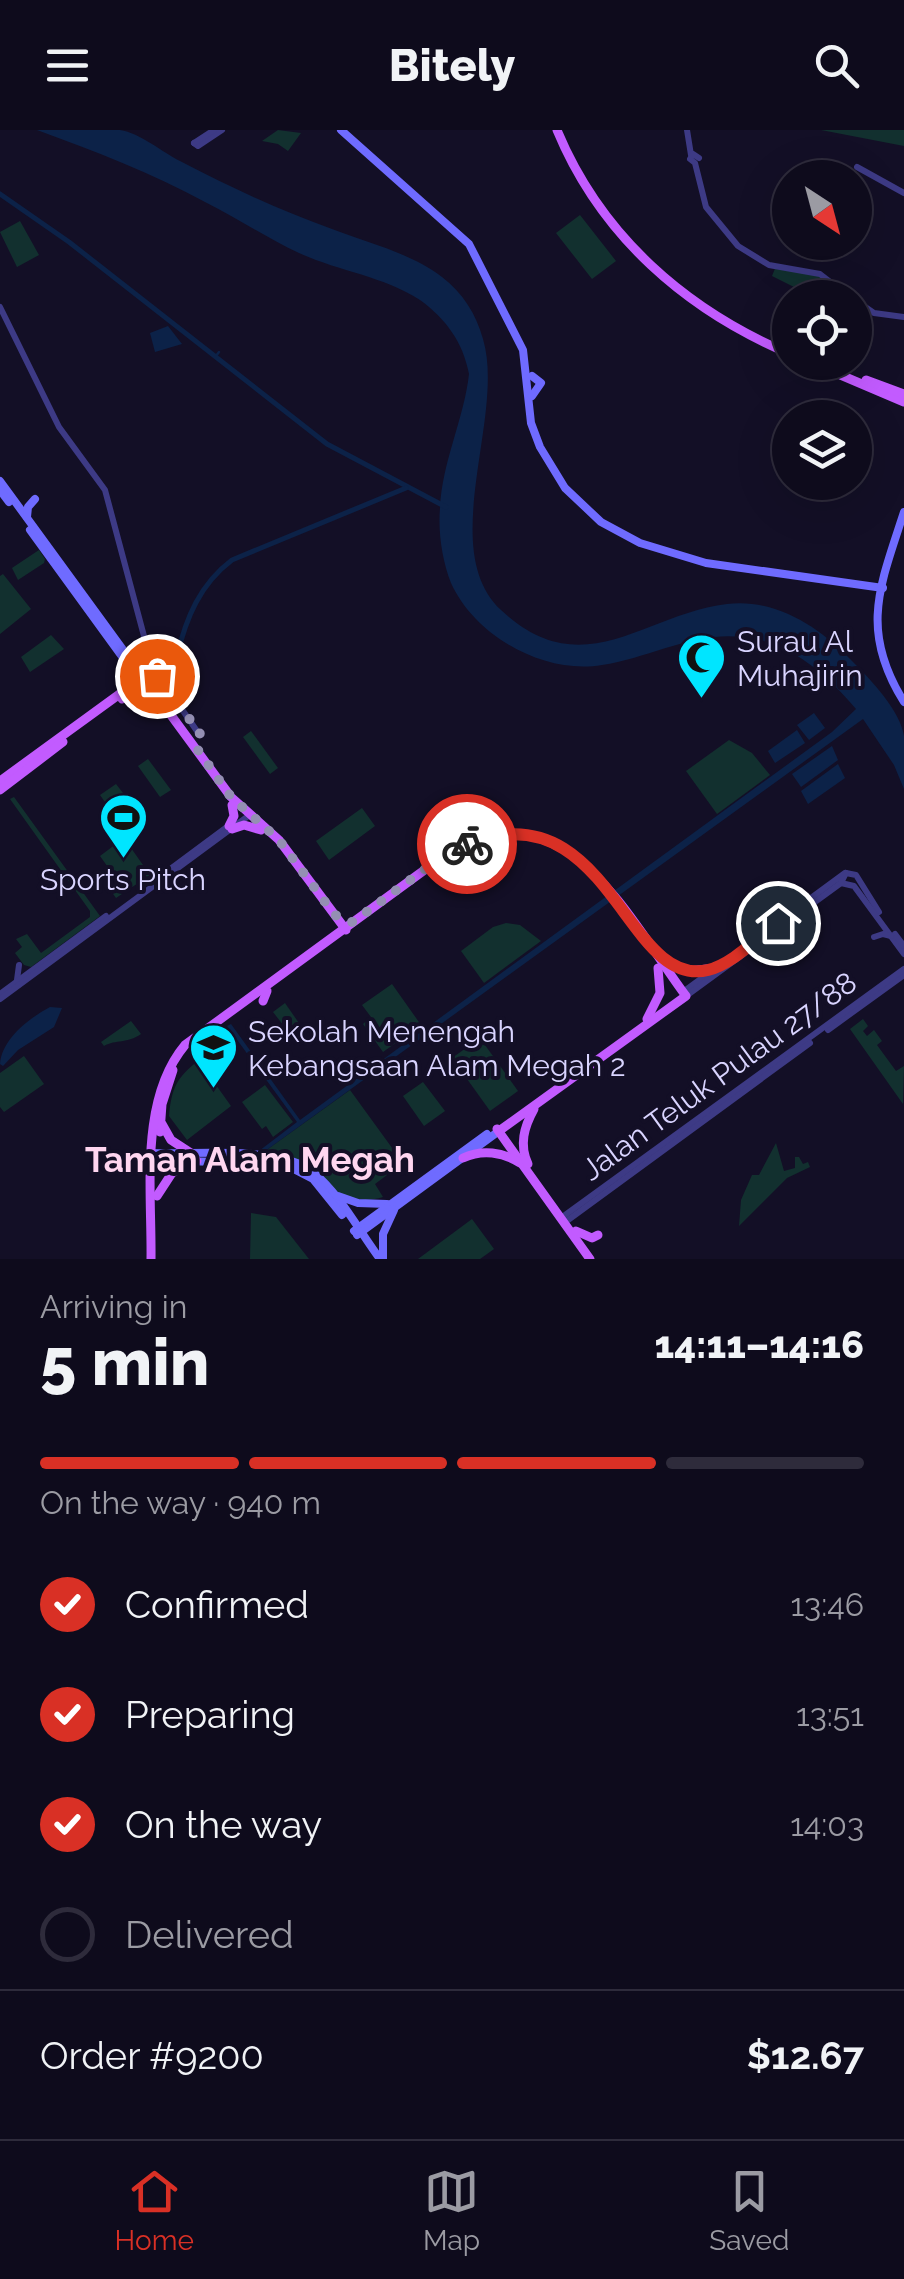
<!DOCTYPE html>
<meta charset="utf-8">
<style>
:root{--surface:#0e0b1c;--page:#1c1929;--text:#f1f3f6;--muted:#9b9ba3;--line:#2e2b3b;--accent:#d93025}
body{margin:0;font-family:Raleway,sans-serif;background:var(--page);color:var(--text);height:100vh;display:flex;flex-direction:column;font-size:38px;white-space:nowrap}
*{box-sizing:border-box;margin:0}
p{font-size:32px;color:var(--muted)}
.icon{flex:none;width:55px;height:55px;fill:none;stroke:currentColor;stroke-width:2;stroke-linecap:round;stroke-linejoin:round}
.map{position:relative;height:1129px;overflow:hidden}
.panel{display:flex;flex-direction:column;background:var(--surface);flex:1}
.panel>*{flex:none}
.needle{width:65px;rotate:144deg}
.controls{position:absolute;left:772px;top:30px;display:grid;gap:20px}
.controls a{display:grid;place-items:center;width:100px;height:100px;border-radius:50%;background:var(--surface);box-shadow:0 10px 40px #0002,0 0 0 2px var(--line);font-size:50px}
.pin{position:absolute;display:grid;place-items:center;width:85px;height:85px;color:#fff;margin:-42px;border:5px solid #fff;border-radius:50%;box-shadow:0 2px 10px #0007}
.courier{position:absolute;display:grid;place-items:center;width:100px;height:100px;margin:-50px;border:8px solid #d93025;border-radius:50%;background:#fff;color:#222;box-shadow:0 2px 12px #0007}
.summary em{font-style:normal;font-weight:800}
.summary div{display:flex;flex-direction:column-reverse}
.summary{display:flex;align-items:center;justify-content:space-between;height:170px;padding:0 40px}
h1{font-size:65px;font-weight:800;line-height:75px}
.bar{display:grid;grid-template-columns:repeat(4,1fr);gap:15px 10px;align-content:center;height:120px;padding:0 40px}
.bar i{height:12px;border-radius:8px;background:var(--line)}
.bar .selected{background:var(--accent)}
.bar p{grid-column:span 4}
.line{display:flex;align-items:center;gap:25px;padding:0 40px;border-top:2px solid var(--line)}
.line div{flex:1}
ol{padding:0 40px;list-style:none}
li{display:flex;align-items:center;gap:30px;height:110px}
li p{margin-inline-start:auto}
li .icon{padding:10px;border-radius:50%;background:var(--accent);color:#fff;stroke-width:4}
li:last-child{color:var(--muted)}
li i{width:55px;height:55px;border:5px solid var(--line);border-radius:50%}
header{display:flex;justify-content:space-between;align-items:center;height:130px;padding:0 40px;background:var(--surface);font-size:45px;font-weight:800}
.tabs{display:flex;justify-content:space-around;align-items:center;height:140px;border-top:2px solid var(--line);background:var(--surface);font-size:28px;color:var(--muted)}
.tabs a{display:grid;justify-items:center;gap:5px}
.tabs .selected{color:var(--accent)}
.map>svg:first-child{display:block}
.green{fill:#12302f}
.water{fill:#0c2248}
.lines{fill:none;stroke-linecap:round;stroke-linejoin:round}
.stream{stroke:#0c2248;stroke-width:2.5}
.canal{stroke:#0c2248;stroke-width:5}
.tertiary{stroke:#3d3a85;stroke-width:6}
.secondary{stroke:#6f6bff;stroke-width:8}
.primary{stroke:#c25bff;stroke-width:9}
.done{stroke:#948fb3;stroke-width:10;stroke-dasharray:0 18}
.route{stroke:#d93025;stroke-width:12}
.labels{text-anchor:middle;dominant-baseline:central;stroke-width:8;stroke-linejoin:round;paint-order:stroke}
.poi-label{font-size:30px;fill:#d9d4ff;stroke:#130f26;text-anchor:start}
.street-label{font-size:30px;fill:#d9d4ff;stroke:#130f26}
.quarter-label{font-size:35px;font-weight:bold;fill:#ffd6f0;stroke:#130f26}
</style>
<header><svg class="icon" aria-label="menu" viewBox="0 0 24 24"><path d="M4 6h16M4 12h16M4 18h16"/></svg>Bitely<svg class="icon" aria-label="search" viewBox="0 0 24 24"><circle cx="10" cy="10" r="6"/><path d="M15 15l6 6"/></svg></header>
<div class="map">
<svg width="904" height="1129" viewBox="0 0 904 1129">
<rect width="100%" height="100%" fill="#130f26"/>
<!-- green -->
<g class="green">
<polygon points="278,0 301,3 288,21 278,14 262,11"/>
<polygon points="821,0 904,0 904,16"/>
<polygon points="580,85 616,131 592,149 556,103"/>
<polygon points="20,91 39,125 17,137 0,102"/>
<polygon points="776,136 820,144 850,168 814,167 772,146"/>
<polygon points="39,420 45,429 44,433 18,450 12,438"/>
<polygon points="3,444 31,479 0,504 0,446"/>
<polygon points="51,505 64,519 30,542 21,527"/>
<polygon points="251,601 278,638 270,644 243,607"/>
<polygon points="729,610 752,623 770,645 717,684 686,641"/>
<polygon points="148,629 171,660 160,667 138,636"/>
<polygon points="116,654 130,672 125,676 128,681 117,689 100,665"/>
<polygon points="14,667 100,786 31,837 24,835 15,823 22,817 16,809 27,804 41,823 90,787 90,781 10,669"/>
<polygon points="362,678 375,696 329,730 316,711"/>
<polygon points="124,708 150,745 116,768 111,761 120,754 100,726"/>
<polygon points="506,793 520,795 541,811 484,853 461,821 493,797"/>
<polygon points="392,854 421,895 383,922 363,894 371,887 362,875"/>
<polygon points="285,873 301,896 290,904 273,882"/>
<polygon points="863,889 868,896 863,901 867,906 874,900 882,911 877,915 896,941 904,936 903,974 850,899"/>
<path d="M131,891l10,13c-14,10 -25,5 -37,12l-3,-4z"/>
<polygon points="480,908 518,961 490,981 452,928"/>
<path d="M205,925l16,25 -5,5 15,21 -44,34 -18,-24c3,-34 11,-41 36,-61z"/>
<polygon points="24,926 44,954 4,982 0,977 0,943"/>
<polygon points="423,952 445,981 424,996 403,966"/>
<polygon points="265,955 293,992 273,1007 266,996 262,999 242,972"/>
<path d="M350,960l53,73 -28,21 8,13c-38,13 -86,-25 -122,-43z"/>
<polygon points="776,1013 784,1041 795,1038 795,1027 799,1027 803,1034 808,1032 810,1037 787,1048 739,1096 741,1070 752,1045 759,1045"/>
<polygon points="251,1083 276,1087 309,1129 250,1129"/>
<polygon points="472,1089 494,1119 480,1129 418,1129"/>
</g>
<!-- water -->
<g class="water">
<path d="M37,0c27,0 57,0 83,0 20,3 42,22 60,31 50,26 99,49 152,68 36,14 79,24 110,48 21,16 34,37 41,62 23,77 -47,210 18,271 82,77 145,3 226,-6 49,-6 94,24 126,58 18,18 47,48 51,74 0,17 0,36 0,53l-10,-24 -31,-46 -602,435h-6l42,-32 -70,-96 4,-2 69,96 532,-388 24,-23c-30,-35 -65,-67 -113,-72 -49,-6 -94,21 -141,28 -58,10 -127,-29 -151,-82 -9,-23 -13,-51 -11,-75 2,-46 24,-89 29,-134 -6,-32 -23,-55 -49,-74 -37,-24 -82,-29 -121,-47 -32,-15 -62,-35 -94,-51 -53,-29 -111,-51 -168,-72z"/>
<polygon points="168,196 182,214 155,222 150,203"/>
<polygon points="814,583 825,598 809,610 797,595"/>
<polygon points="797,600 805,613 775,633 768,621"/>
<polygon points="832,616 838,630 801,657 792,644"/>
<polygon points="838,634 845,648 808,674 801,661"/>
<path d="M50,877l12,1 -8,19 -36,23 -15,16 -3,-2c2,-25 28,-45 50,-57z"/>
</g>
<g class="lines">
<!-- stream -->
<polyline class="stream" points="216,226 219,222"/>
<!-- canal -->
<g class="canal">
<polyline points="0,64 69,112 327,314 446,377"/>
<path d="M177,526c9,-38 23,-72 55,-96l174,-72"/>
</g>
<!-- tertiary -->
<g class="tertiary">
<polyline points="687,0 691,25"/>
<polyline points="194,13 198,16 222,0"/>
<polyline points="194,13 214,0"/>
<polyline points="699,28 693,24 690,29 695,33 706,77 738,116 769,135 820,144 851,168"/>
<polyline points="857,37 904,63"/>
<polyline points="855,170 874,183 904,187"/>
<polyline points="0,177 59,297 105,360 152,536 199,604"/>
<polyline points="846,743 856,745 879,782"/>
<polyline points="161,746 231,694"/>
<polyline points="841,753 854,756 904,824"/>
<polyline points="895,804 904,816"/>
<polyline points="874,807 883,804 891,806"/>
<polyline points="17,850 19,835"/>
<polyline points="683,862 845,743"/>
<polyline points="0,864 106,786"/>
<polyline points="686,866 841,753 846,743"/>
<polyline points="0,869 251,684"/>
<polyline points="828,900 904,845"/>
<polyline points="561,1088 904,839"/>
<polyline points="564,1093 810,913"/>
</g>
<!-- secondary -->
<g class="secondary">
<polyline points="341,0 469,114 523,220 531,293 540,317 565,358 601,392 640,413 706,433 883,458"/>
<polyline points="532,246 541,253 532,266"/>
<polyline points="0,351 143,547"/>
<polyline points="0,360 9,372"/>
<path d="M904,382c-24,74 -45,118 0,190"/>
<polyline points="27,387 28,377 35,369"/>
<polyline points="30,400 139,550"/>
<path d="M153,1023c42,2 127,-8 160,19 27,22 46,59 67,87"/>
<polyline points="153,1030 284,1034 313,1049 342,1085"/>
<polyline points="338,1066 358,1073 387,1074"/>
<polyline points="354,1101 487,1004"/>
<polyline points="357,1105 499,1001"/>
<polyline points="383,1129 383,1104 394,1080"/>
</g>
<!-- primary -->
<g class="primary">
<path d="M557,0c44,106 129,180 233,224"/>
<polyline points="810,232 904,272"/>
<polyline points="866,250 904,264"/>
<polyline points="124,558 129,545 125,532"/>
<polyline points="122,569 138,564 153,570"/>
<polyline points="0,651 143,547 231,667 279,710 346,800"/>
<polyline points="0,660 63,612"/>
<polyline points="229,696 234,686 232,675"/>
<polyline points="232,699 244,695 261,700"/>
<polyline points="662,829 689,841 716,838"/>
<polyline points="263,871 267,861"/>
<polyline points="647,889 660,863 658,838"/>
<polyline points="162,994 171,1010 194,1025"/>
<polyline points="497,999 590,1129"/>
<polyline points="160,1002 162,974 173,940"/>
<path d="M463,1028c19,-9 40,-6 57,5"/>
<path d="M528,1034c-9,-19 -4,-37 6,-55"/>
<polyline points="157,1066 172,1043 197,1031"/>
<polyline points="576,1101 592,1108 598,1105"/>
<path d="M151,1129c1,-68 -12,-159 34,-214l260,-190c120,-73 182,62 241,141l-187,135"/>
</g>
</g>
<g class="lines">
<!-- done -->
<polyline class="done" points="157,546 200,603 196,612 198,620 231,667 279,710 334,784 344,791 353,792 432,734 467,714"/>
<!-- route -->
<path class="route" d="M467,714c143,-56 158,146 241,126 25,-6 50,-33 70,-47"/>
</g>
<!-- icons -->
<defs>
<symbol id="mosque-pin" viewBox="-11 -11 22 30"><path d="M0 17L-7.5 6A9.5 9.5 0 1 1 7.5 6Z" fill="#00e5ff" stroke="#130f26"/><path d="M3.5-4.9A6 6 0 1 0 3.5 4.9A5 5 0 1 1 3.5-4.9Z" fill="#111"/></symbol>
<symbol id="stadium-pin" viewBox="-11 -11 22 30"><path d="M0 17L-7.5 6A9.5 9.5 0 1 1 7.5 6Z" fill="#00e5ff" stroke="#130f26"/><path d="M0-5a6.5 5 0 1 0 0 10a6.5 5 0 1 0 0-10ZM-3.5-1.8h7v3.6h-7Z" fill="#111"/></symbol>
<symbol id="school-pin" viewBox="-11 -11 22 30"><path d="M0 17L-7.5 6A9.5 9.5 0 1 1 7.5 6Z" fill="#00e5ff" stroke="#130f26"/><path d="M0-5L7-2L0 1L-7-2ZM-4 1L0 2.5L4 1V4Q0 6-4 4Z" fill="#111"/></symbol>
</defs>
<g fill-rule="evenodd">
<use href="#mosque-pin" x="674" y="500" width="55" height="75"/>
<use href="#stadium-pin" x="96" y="660" width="55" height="75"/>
<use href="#school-pin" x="186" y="890" width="55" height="75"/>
</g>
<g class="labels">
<!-- poi labels -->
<g class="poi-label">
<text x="737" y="511">Surau Al<tspan x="737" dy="34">Muhajirin</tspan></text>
<text x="123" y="749" text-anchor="middle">Sports Pitch</text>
<text x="248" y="901">Sekolah Menengah<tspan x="248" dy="34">Kebangsaan Alam Megah 2</tspan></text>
</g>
<!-- street labels -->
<g class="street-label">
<text transform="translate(719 946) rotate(-36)">Jalan Teluk Pulau 27/88</text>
</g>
<!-- quarter labels -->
<g class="quarter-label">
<text x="250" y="1029">Taman Alam Megah</text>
</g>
</g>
</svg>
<div class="controls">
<a><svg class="needle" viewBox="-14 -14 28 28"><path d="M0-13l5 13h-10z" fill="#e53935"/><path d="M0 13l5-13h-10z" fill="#9b9ba3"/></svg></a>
<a><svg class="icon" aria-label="locate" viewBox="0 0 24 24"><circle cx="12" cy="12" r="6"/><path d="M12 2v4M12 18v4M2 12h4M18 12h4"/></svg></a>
<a><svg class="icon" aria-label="layers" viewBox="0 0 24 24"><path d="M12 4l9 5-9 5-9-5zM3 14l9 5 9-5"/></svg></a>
</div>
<div class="pin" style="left:157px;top:546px;background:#ea580c"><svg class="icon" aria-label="bag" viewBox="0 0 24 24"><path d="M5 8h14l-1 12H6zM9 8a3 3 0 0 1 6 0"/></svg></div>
<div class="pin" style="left:778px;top:793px;background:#1f2937"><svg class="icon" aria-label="home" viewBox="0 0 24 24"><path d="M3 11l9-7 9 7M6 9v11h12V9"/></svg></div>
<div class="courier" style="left:467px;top:714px"><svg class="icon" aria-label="bike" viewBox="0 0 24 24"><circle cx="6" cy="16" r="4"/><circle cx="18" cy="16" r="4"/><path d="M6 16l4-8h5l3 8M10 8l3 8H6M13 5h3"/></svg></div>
</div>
<section class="panel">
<div class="summary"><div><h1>5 min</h1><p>Arriving in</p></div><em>14:11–14:16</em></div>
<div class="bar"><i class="selected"></i><i class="selected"></i><i class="selected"></i><i></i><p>On the way · 940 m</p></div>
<ol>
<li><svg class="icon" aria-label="check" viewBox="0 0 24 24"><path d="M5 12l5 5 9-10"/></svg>Confirmed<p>13:46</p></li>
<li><svg class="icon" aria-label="check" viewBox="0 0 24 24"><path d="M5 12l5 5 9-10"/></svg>Preparing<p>13:51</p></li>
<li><svg class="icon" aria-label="check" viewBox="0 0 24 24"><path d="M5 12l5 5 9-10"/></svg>On the way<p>14:03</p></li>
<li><i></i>Delivered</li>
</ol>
<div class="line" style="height:130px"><div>Order #9200</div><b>$12.67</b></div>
</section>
<nav class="tabs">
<a class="selected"><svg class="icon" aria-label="home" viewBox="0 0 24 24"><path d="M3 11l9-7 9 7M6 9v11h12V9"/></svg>Home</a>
<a><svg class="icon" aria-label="map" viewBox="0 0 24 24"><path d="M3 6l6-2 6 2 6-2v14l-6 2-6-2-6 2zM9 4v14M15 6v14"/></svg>Map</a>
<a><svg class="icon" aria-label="saved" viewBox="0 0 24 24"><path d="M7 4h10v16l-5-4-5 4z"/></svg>Saved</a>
</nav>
